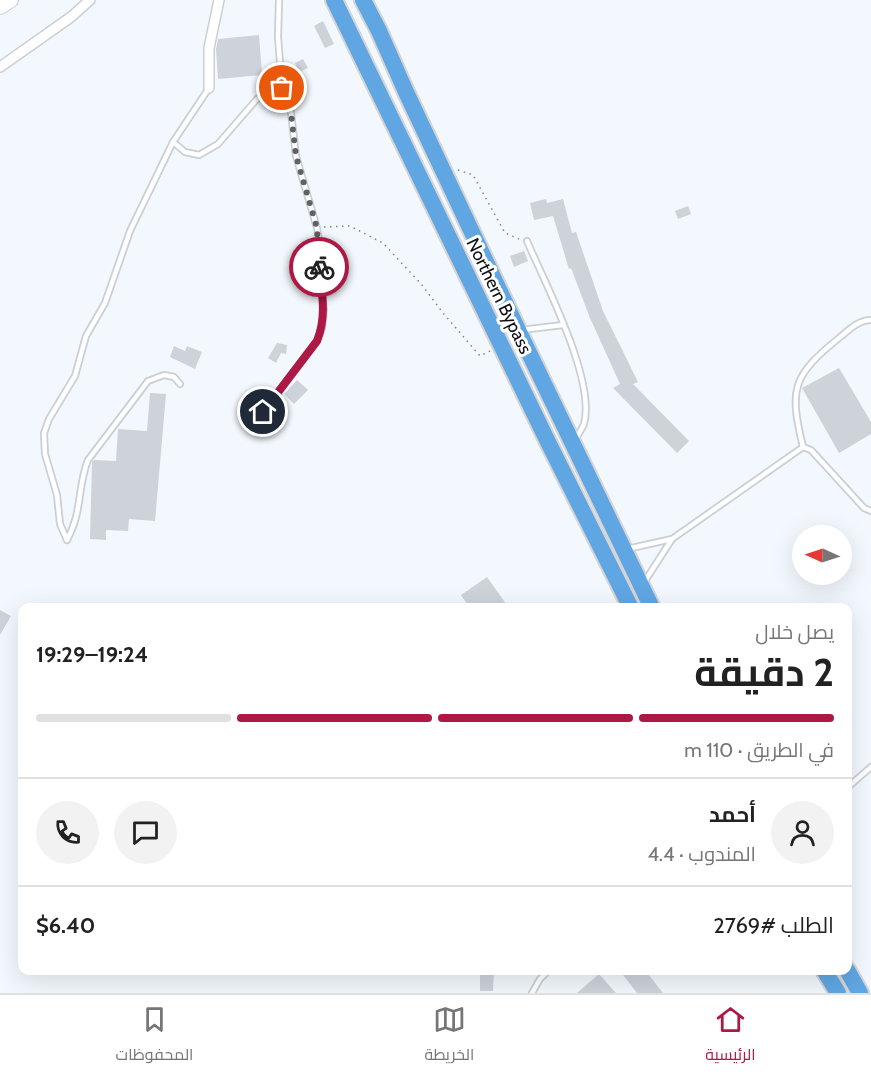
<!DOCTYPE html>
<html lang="ar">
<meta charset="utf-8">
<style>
:root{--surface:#fff;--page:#f2f2f2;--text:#222;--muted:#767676;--line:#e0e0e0;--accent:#ad1944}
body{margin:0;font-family:Cabin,Cairo,sans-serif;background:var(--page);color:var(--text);direction:rtl;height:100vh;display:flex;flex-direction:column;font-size:22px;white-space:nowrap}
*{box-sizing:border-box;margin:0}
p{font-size:20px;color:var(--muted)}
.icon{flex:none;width:33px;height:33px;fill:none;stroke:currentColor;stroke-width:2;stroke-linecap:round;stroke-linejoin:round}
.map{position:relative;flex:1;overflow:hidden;direction:ltr}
.panel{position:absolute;left:18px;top:603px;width:834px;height:372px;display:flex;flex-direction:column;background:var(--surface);border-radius:12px;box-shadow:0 6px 24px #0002;direction:rtl}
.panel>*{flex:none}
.needle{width:39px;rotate:273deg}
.tools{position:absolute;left:792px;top:525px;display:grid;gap:12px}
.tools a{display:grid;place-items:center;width:60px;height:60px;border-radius:50%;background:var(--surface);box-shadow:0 6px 24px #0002;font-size:30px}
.pin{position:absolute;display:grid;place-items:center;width:51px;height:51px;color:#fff;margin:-26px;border:3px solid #fff;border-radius:50%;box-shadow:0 2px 6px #0007}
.courier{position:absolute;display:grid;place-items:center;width:60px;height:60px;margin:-30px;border:4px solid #ad1944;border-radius:50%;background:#fff;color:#222;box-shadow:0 2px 8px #0007}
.headline em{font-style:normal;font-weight:700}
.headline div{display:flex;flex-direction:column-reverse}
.headline{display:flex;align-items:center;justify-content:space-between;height:102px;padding:0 18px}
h1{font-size:39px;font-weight:700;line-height:45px}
.bar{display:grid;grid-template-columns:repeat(4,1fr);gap:9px 6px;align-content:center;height:72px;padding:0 18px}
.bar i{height:8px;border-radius:4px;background:var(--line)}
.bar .on{background:var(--accent)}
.bar p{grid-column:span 4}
.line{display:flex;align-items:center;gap:15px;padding:0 18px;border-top:2px solid var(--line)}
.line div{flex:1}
.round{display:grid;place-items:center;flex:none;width:63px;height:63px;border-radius:32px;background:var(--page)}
.tab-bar{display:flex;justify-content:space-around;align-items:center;height:84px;border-top:2px solid var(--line);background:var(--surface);font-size:16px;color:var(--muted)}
.tab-bar a{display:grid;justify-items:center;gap:3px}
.tab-bar .on{color:var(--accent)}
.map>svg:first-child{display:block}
.building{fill:#cdd3d9}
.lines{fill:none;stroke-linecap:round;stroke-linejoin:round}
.lane-casing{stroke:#c9cfd5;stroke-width:8}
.street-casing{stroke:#c9cfd5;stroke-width:12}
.secondary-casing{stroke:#c9cfd5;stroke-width:16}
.highway-casing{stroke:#d4d4d5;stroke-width:20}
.path{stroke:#818588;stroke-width:1.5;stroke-dasharray:1.5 4.5;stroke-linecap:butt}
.lane{stroke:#fff;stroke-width:4.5}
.street{stroke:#fff;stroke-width:9}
.secondary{stroke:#fff;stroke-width:14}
.highway{stroke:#60a6e3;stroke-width:16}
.done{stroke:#5e6265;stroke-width:6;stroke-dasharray:0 10.8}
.route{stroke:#ad1944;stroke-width:8}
.labels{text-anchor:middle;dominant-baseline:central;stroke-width:6;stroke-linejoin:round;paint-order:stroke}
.street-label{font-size:18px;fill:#0f1113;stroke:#fff}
</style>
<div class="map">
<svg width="871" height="993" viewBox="0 0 871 993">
<rect width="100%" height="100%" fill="#f2f8fd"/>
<!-- building -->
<g class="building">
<polygon points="323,21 334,44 325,48 314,26"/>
<polygon points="259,35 262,75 218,79 216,49 218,39"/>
<polygon points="303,59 308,68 299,72 295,63"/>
<polygon points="546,199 547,203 563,199 572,233 576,232 603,311 638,382 633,384 689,441 677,453 613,388 620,384 590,318 571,268 569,269 553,216 534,220 530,203"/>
<polygon points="688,206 691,214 678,219 675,211"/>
<polygon points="524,251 528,261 514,267 510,256"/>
<polygon points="277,343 287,345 286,354 281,353 276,363 268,358"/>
<polygon points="174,346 185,351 187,346 202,352 195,369 170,357"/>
<polygon points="839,368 871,422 871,434 839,453 802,388"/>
<polygon points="297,380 308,390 294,404 284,394"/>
<polygon points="150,393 166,394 155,521 129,519 128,531 106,530 106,540 90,539 92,462 94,460 116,461 118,429 147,431"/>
<polygon points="487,577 509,608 470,608 461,595"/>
<polygon points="0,610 11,616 0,635"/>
<polygon points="480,970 494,970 493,991 480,991"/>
<polygon points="619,970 645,970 663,993 637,993"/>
<polygon points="599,974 616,993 577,993"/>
</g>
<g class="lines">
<defs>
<g id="lane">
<polyline points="173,142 185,152 199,155 218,144 257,99 282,88"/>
<path d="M527,241c18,42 69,139 57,183 -2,6 -7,10 -8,16"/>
<polyline points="521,330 563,325"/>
<polyline points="263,412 317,341 322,328 324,310 318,255 319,241 317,228 296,156 291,113 282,88 278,37 279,0"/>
<path d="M803,447c-14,-58 -11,-71 36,-109 10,-8 19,-18 32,-18"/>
<polyline points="803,447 811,450 864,508 871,511"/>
<polyline points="67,540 60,524 57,495 45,454 44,433 49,419 75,376 86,336 105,303 130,231 173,142 209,88"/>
<path d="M67,540c16,-29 10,-53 21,-80l60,-79 16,-6 10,2 6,7"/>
<polyline points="627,549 672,539"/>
<polyline points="645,581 672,539 803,447"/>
<polyline points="848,787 871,767"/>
<polyline points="532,993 540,979 549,970"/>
</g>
<g id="street">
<polyline points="0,67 71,17 90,0"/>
<polyline points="209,88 209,48 219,0"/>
</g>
<polyline id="secondary" points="0,7 11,0"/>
<g id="highway">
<polyline points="334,0 548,442 631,608"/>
<polyline points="363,0 379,31 406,92 518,330 652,608"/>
<polyline points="824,970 838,993"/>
<polyline points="847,970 860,993"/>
</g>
</defs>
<!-- lane casing -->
<use href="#lane" class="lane-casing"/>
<!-- street casing -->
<use href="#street" class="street-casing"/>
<!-- secondary casing -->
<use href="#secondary" class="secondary-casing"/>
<!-- highway casing -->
<use href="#highway" class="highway-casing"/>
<!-- path -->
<g class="path">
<polyline points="458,170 473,175 505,233 519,239"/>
<polyline points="324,227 350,226 383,243 422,285 443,313 480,356 490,351"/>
</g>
<!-- lane -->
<use href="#lane" class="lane"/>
<!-- street -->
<use href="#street" class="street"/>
<!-- secondary -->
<use href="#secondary" class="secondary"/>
<!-- highway -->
<use href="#highway" class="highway"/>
</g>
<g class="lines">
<!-- done -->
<polyline class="done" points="282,88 291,113 296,156 317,228 319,267"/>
<!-- route -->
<path class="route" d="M263,412l54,-71c10,-25 5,-48 2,-74"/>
</g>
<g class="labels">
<!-- street labels -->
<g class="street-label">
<text transform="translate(499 296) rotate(64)">Northern Bypass</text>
</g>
</g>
</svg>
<div class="tools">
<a><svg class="needle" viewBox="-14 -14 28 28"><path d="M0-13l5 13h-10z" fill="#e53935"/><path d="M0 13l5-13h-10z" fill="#767676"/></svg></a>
</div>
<div class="pin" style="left:282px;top:88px;background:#ea580c"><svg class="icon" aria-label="bag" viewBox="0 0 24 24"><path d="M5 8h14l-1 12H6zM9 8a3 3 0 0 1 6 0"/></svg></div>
<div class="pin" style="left:263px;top:412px;background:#1f2937"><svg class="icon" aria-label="home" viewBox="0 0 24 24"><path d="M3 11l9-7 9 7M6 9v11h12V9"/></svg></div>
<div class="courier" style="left:319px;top:267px"><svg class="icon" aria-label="bike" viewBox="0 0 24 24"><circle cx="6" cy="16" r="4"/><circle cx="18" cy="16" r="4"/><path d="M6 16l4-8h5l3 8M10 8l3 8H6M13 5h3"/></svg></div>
<section class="panel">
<div class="headline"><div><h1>2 دقيقة</h1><p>يصل خلال</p></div><em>19:24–19:29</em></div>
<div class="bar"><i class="on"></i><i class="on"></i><i class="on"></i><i></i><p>في الطريق · 110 m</p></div>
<div class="line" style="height:108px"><a class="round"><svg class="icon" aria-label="person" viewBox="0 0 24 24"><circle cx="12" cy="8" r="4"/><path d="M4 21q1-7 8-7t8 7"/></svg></a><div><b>أحمد</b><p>المندوب · 4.4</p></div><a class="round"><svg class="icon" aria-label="chat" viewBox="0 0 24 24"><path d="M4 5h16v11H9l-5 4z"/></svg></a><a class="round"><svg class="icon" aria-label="phone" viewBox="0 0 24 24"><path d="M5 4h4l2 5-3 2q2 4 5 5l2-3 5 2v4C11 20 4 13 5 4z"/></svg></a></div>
<div class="line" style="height:78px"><div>الطلب #2769</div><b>$6.40</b></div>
</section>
</div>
<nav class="tab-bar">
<a class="on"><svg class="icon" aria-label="home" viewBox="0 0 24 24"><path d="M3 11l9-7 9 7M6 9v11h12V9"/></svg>الرئيسية</a>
<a><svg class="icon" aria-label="map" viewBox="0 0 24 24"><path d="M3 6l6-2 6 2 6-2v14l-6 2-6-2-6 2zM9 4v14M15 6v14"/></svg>الخريطة</a>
<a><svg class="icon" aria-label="saved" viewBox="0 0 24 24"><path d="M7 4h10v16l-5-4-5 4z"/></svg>المحفوظات</a>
</nav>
